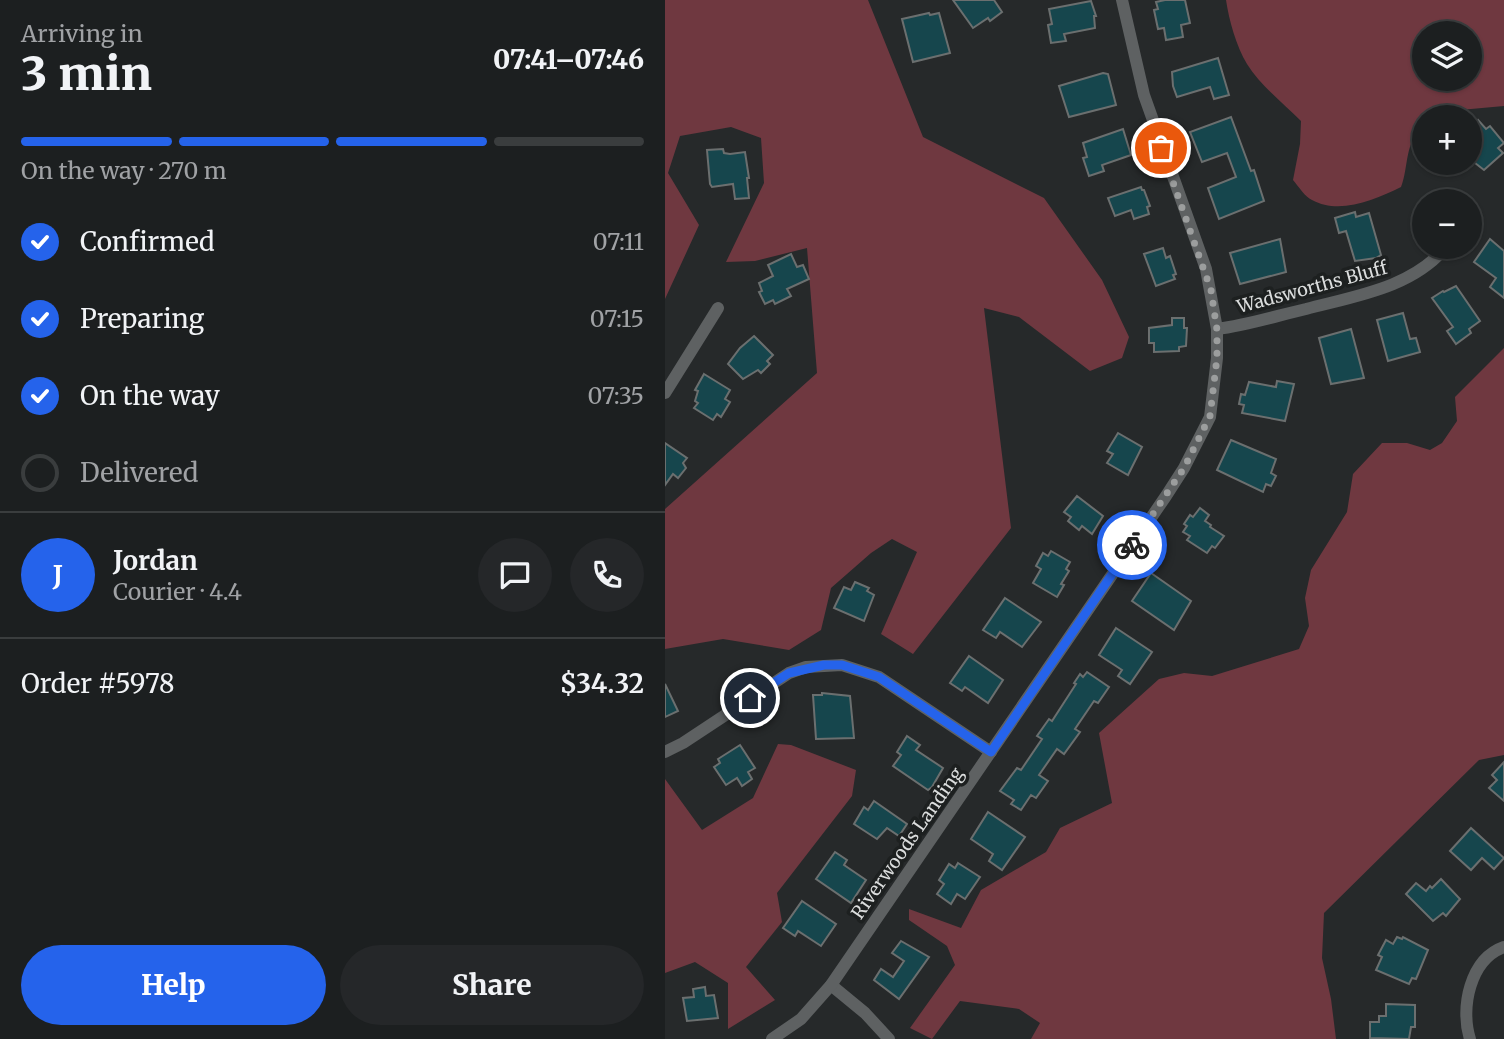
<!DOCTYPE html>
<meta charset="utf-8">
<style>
:root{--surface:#1c1f20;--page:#252729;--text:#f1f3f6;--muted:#a0a2a5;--line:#3a3d3e;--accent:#2563eb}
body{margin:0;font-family:Merriweather,serif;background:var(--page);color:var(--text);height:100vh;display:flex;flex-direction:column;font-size:26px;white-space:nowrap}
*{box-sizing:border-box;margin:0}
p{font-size:23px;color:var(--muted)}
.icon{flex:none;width:38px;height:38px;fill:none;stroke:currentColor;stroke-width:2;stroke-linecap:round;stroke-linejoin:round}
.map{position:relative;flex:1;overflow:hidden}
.drawer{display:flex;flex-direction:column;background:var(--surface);width:665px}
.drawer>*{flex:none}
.controls{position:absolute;left:747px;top:21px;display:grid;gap:14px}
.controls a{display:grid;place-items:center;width:70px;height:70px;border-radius:50%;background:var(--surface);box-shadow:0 2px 5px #0004,0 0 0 2px var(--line);font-size:35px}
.pin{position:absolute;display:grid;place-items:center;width:60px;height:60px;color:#fff;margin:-30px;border:4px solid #fff;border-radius:50%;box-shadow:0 2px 7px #0007}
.courier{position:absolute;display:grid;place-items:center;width:70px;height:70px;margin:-35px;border:5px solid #2563eb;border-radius:50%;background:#fff;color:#222;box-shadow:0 2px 9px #0007}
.overview em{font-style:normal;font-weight:800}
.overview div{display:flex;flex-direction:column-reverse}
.overview{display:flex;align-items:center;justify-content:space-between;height:119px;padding:0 21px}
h1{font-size:46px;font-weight:800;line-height:52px}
.bar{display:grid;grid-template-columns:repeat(4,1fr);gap:10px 7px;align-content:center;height:84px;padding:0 21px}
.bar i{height:9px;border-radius:5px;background:var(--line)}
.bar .current{background:var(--accent)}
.bar p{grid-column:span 4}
.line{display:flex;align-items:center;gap:18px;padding:0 21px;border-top:2px solid var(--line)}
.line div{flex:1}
.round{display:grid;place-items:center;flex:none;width:74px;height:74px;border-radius:37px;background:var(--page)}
ol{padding:0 21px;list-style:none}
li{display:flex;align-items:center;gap:21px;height:77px}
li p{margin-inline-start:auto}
li .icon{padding:7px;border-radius:50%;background:var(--accent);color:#fff;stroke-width:4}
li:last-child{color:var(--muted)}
li i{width:38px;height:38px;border:4px solid var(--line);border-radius:50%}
.button{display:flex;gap:14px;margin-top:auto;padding:14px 21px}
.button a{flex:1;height:80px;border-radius:42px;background:var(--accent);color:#fff;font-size:28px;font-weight:800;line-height:80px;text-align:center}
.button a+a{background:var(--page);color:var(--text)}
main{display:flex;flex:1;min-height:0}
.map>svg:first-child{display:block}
.green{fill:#6f3840;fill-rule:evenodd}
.building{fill:#16464d;stroke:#6b6f6f;stroke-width:2}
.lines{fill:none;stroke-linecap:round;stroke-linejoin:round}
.street{stroke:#5e6162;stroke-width:12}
.done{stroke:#9c9e9e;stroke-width:7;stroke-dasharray:0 12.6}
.route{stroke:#2563eb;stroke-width:9}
.labels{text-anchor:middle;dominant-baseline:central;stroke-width:7;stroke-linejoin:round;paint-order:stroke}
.street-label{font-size:18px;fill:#dbdddd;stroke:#1d2020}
</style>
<main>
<section class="drawer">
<div class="overview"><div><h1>3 min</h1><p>Arriving in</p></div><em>07:41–07:46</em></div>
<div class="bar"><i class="current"></i><i class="current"></i><i class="current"></i><i></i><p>On the way · 270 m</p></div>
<ol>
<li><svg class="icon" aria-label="check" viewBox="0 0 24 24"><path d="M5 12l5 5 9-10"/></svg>Confirmed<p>07:11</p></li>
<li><svg class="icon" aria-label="check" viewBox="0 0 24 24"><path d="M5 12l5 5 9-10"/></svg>Preparing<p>07:15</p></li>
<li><svg class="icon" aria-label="check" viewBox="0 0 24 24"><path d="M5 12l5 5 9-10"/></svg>On the way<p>07:35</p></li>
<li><i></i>Delivered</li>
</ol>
<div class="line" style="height:126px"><b class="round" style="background:var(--accent);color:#fff">J</b><div><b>Jordan</b><p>Courier · 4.4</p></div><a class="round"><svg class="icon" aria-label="chat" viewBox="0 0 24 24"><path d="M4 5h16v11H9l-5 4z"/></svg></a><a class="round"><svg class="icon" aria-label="phone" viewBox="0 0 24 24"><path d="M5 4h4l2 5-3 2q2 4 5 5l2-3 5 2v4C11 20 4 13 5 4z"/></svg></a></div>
<div class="line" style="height:91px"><div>Order #5978</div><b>$34.32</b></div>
<div class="button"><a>Help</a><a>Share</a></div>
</section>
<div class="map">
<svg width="839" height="1039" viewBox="0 0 839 1039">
<rect width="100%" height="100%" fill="#26292a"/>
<!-- green -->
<g class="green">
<polygon points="0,0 203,0 258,137 379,198 437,280 464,337 457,358 425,371 354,317 319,308 346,528 248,654 216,634 252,552 227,539 206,553 166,588 156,630 124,650 58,639 0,649 0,509 152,373 142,248 90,261 61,262 99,183 96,138 66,127 15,136 3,173 34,225 0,299"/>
<path d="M561,0h278v106l-55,5 -10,6h-14l-1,10c-20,14 -15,40 -23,60 -26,13 -62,28 -89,13 -7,-3 -13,-13 -19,-20l7,-36 1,-23c-18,-18 -41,-36 -54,-57 -11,-18 -18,-44 -21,-64zM805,33v46h-45v-46z"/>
<polygon points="839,348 839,755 814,760 659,913 657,958 666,999 671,1039 366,1039 375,1023 354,1009 295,1001 267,1039 245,1028 290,965 282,946 244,920 244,909 296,928 316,890 381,852 395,828 447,803 434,733 494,679 519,673 547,676 634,649 644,626 640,598 646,570 682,512 688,474 717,443 742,443 765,450 777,443 792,421 790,397"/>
<polygon points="113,744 126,745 191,770 187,796 112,893 117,922 81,967 110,1000 63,1029 63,983 30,962 0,973 0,779 37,830 88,798"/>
</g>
<!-- building -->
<g class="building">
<polygon points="288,0 329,0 337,12 325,21 323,18 308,28"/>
<polygon points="500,0 520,0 525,23 516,25 518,37 501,40 499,28 493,29 489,10 493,9 491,2"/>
<polygon points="426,1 431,16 429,16 430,28 399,34 401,41 386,43 383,25 387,24 384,9"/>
<polygon points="264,13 265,15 274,13 285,53 248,62 237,19"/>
<polygon points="553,58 564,95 549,99 545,87 512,97 508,86 507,72"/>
<polygon points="438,73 443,74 451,105 404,117 394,86"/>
<polygon points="566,117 586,171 589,170 599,201 554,219 543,188 571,177 562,153 537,162 525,132"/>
<polygon points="813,120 821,129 825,126 839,143 833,148 838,153 819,170 805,159 805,127"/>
<polygon points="458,129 466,155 437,165 439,171 424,176 418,158 422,157 418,143"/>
<polygon points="58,149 59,153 65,154 80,152 84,178 82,178 84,198 70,199 68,184 47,187 45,184 42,150"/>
<polygon points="476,187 477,190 479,190 485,206 482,207 484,214 469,219 466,210 450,216 443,198"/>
<polygon points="690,212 691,217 704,213 716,255 711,258 690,261 681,231 674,233 670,218"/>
<polygon points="615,239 621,272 575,284 565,253"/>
<polygon points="825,239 839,251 839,298 825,287 831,278 809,262"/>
<polygon points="498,248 501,258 505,256 511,274 508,275 510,279 491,286 479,254"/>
<polygon points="126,254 132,267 138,265 144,279 122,289 126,296 110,304 108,300 100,304 94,292 97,291 94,283 108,276 103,265"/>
<polygon points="791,286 815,321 804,329 806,333 791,344 782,331 788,327 767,298 778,291 779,292"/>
<polygon points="738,313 745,339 751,338 755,352 723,361 712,320"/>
<polygon points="507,318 519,318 519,328 522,328 521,346 514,347 514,351 489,352 489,343 484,343 484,328 507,325"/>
<polygon points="686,329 699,378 666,384 654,338"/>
<polygon points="89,336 108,355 102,361 105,364 96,373 93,370 78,379 63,364 75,348"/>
<polygon points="39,374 65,390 60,399 65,402 56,417 52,414 48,420 29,408 33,403 30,401 33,391 30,390"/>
<polygon points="612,381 629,384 620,421 577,413 579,405 574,404 576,394 580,395 584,382 611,387"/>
<polygon points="453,433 477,447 463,475 442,463 448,454 442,451"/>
<polygon points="566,440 611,459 606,473 611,476 606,486 601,484 598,492 552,470"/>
<polygon points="0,443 22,458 18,463 21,468 13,478 8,474 0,485"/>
<polygon points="412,496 438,516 427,534 417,526 414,530 403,521 406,517 399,512"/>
<polygon points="535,508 544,515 540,521 546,525 545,527 559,536 550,548 547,546 542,553 522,540 525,536 518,532 522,526 519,524 525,515 528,517"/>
<polygon points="386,551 405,562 401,569 404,571 396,584 399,585 392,597 368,583 376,569 371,566 378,553 383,556"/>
<polygon points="486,573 526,601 509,630 467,601"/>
<polygon points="190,582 204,588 202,591 209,595 199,621 169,608 179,587 186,590"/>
<polygon points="340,598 376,622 357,647 335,632 331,638 318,630"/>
<polygon points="451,628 487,652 465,684 453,676 457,670 434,655"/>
<polygon points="304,656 338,680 323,703 300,687 297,691 285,683"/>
<polygon points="422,672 444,687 433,703 429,701 410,729 415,732 399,754 392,749 374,775 383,781 371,798 366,795 356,810 346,804 349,800 335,791 352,768 356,770 377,739 372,736 384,719 387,721 411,684 409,683 415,674 418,677"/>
<polygon points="0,684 13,711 0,717"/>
<polygon points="157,693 185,696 189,738 151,739 148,695 157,695"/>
<polygon points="242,736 255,745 251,750 278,768 267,787 263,790 228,766 236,755 232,752"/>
<polygon points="75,745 90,768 83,772 87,779 77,786 72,778 61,785 49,767 55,763 53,759"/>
<polygon points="839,762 839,801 824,788 832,780 827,775"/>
<polygon points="209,801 242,824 234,836 222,828 212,839 189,824 199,807 203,810"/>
<polygon points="323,812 360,837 337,870 324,861 328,854 306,839"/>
<polygon points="806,828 839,858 829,869 817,858 806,870 785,851"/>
<polygon points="170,852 182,860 179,865 201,880 186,903 151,879"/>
<polygon points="293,863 315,877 300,899 292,894 286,904 272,894 279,884 274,880 284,864 290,868"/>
<polygon points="776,879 795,899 781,916 778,913 768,921 741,894 751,883 761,891 765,886 767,888"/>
<polygon points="137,901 171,924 156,946 133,931 130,936 118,928"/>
<polygon points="732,937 737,939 738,937 763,950 751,979 747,978 744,984 711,970 717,957 713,955 721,940 728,944"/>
<polygon points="236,941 264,957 234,999 209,980 216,969 228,977 239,961 227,953"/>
<polygon points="40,987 41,996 49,995 53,1018 22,1021 18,998 29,997 28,989"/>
<polygon points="721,1004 750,1005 750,1027 746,1027 744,1039 705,1038 705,1022 714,1022 714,1016 721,1016"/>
</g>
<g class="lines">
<!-- street -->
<g class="street">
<path d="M552,329c30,-4 59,-13 89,-20 49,-13 106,-21 140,-62"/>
<polyline points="0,393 53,308"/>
<polyline points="0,752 18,743 124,673 141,667 177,665 214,677 326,752"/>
<polyline points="166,985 200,1013 224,1039"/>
<polyline points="107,1039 136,1019 166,985 501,496 519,468 545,417 552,358 552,329 541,269 479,95 457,0"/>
<path d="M805,1039c-10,-31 0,-80 34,-92"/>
</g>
</g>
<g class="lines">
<!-- done -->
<polyline class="done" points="467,545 519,468 545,416 552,358 552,330 546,290 496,148"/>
<!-- route -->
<polyline class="route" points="85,698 124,673 159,665 177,665 214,677 326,752 467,545"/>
</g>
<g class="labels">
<!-- street labels -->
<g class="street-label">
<text transform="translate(647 287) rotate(-15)">Wadsworths Bluff</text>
<text transform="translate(242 843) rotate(-55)">Riverwoods Landing</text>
</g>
</g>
</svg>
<div class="controls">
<a><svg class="icon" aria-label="layers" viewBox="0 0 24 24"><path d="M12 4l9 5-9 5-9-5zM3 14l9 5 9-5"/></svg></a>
<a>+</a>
<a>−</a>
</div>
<div class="pin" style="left:496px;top:148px;background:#ea580c"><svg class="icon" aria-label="bag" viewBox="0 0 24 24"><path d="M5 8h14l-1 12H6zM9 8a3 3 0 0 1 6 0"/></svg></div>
<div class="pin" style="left:85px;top:698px;background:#1f2937"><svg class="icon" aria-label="home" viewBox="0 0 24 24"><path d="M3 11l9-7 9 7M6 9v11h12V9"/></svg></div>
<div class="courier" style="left:467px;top:545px"><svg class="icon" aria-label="bike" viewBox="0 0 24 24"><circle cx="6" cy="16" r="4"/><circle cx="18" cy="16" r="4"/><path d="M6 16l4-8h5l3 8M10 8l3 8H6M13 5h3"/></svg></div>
</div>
</main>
